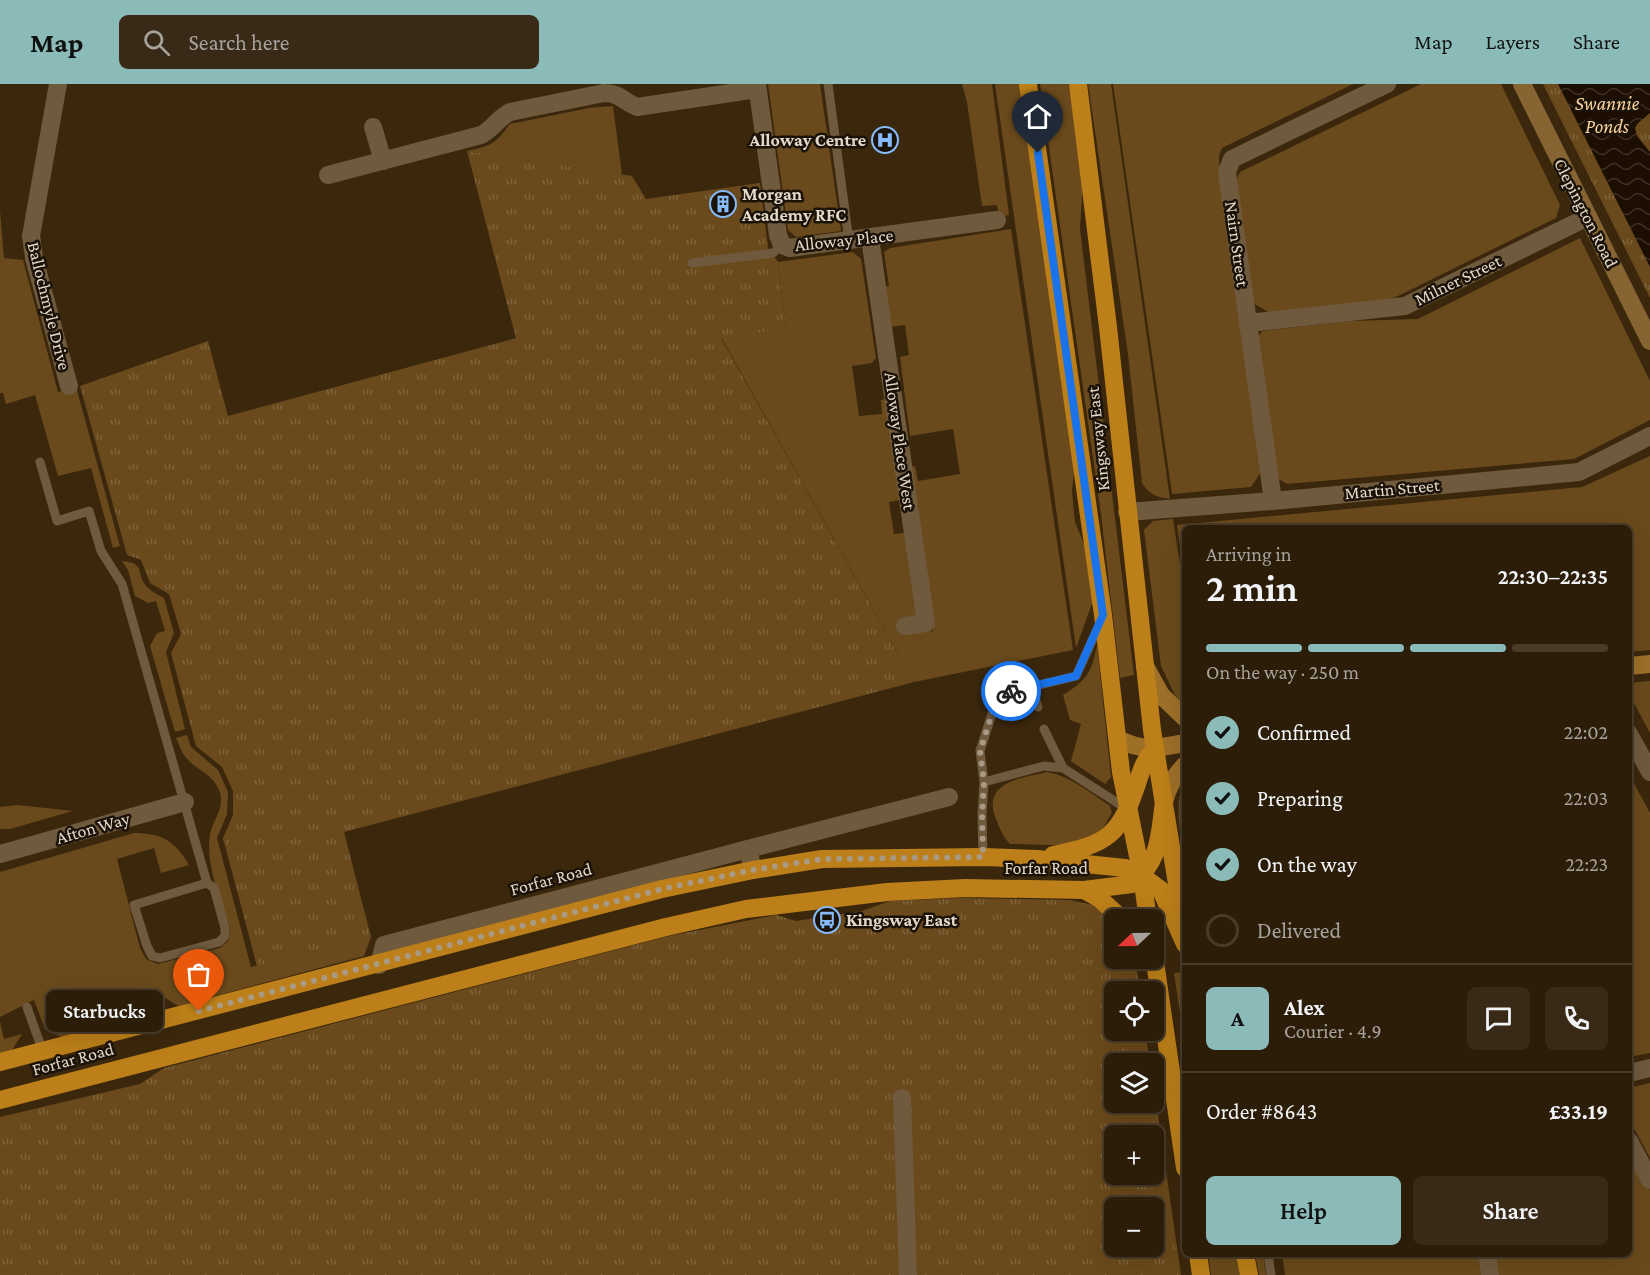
<!DOCTYPE html>
<meta charset="utf-8">
<style>
:root{--surface:#2c1d09;--page:#382a17;--text:#f1f3f6;--muted:#a6a29c;--line:#483b2a;--accent:#8bbbb9}
body{margin:0;font-family:"Crimson Pro",serif;background:var(--page);color:var(--text);height:100vh;display:flex;flex-direction:column;font-size:22px;white-space:nowrap}
*{box-sizing:border-box;margin:0}
p{font-size:20px;color:var(--muted)}
.icon{flex:none;width:33px;height:33px;fill:none;stroke:currentColor;stroke-width:2;stroke-linecap:round;stroke-linejoin:round}
.map{position:relative;flex:1;overflow:hidden}
.drawer{position:absolute;left:1182px;top:441px;width:450px;height:732px;display:flex;flex-direction:column;background:var(--surface);border-radius:9px;box-shadow:0 6px 24px #0002,0 0 0 2px var(--line)}
.drawer>*{flex:none}
.needle{width:39px;rotate:248deg}
.tools{position:absolute;left:1104px;top:825px;display:grid;gap:12px}
.tools a{display:grid;place-items:center;width:60px;height:60px;border-radius:9px;background:var(--surface);box-shadow:0 6px 24px #0002,0 0 0 2px var(--line);font-size:30px}
.pin{position:absolute;display:grid;place-items:center;width:51px;height:51px;color:#fff;margin:-62px -26px;border-radius:50% 50% 50% 0;rotate:-45deg;box-shadow:0 0 6px #0007}
.pin .icon{rotate:45deg}
.courier{position:absolute;display:grid;place-items:center;width:60px;height:60px;margin:-30px;border:4px solid #1a73e8;border-radius:50%;background:#fff;color:#222;box-shadow:0 2px 8px #0007}
.bubble{position:absolute;height:42px;border-radius:9px;background:var(--surface);box-shadow:0 6px 24px #0002,0 0 0 2px var(--line);font-size:20px;font-weight:600;line-height:42px;text-align:center}
.headline em{font-style:normal;font-weight:600}
.headline div{display:flex;flex-direction:column-reverse}
.headline{display:flex;align-items:center;justify-content:space-between;height:102px;padding:0 24px}
h1{font-size:39px;font-weight:600;line-height:45px}
.bar{display:grid;grid-template-columns:repeat(4,1fr);gap:9px 6px;align-content:center;height:72px;padding:0 24px}
.bar i{height:8px;border-radius:4px;background:var(--line)}
.bar .current{background:var(--accent)}
.bar p{grid-column:span 4}
.line{display:flex;align-items:center;gap:15px;padding:0 24px;border-top:2px solid var(--line)}
.line div{flex:1}
.round{display:grid;place-items:center;flex:none;width:63px;height:63px;border-radius:9px;background:var(--page)}
ol{padding:0 24px;list-style:none}
li{display:flex;align-items:center;gap:18px;height:66px}
li p{margin-inline-start:auto}
li .icon{padding:6px;border-radius:50%;background:var(--accent);color:#111;stroke-width:4}
li:last-child{color:var(--muted)}
li i{width:33px;height:33px;border:3px solid var(--line);border-radius:50%}
.cta{display:flex;gap:12px;margin-top:auto;padding:12px 24px}
.cta a{flex:1;height:69px;border-radius:9px;background:var(--accent);color:#111;font-size:24px;font-weight:600;line-height:69px;text-align:center}
.cta a+a{background:var(--page);color:var(--text)}
header{display:flex;align-items:center;gap:36px;box-sizing:border-box;height:84px;padding:0 30px;background:var(--accent);color:#111}
header strong{font-size:28px}
nav{display:flex;gap:33px;margin-inline-start:auto;font-size:21px}
.search{width:420px;height:54px;background:var(--page);display:flex;align-items:center;gap:15px;box-sizing:border-box;padding:0 21px;border-radius:9px;color:var(--muted);font-size:22px}
.map>svg:first-child{display:block}
.green{fill:#6a4a1c}
.park{fill:url(#park-tufts);fill-rule:evenodd}
.water{fill:url(#water-waves)}
.lines{fill:none;stroke-linecap:round;stroke-linejoin:round}
.lane{stroke:#6f5a3e;stroke-width:9}
.street{stroke:#6f5a3e;stroke-width:18}
.secondary{stroke:#866533;stroke-width:18}
.primary{stroke:#9d7028;stroke-width:18}
.highway{stroke:#bc7f19;stroke-width:18}
.done{stroke:#a99a86;stroke-width:6;stroke-dasharray:0 10.8}
.route{stroke:#1a73e8;stroke-width:8}
.labels{text-anchor:middle;dominant-baseline:central;stroke-width:5;stroke-linejoin:round;paint-order:stroke}
.poi-label{font-size:18px;font-weight:bold;fill:#e4d8c8;stroke:#1b1207;text-anchor:start}
.street-label{font-size:18px;fill:#e4d8c8;stroke:#1b1207}
.water-label{font-size:20px;font-style:italic;fill:#f6d09f;stroke:#1b1207}
</style>
<header>
<strong>Map</strong>
<div class="search"><svg class="icon" aria-label="search" viewBox="0 0 24 24"><circle cx="10" cy="10" r="6"/><path d="M15 15l6 6"/></svg>Search here</div>
<nav><a>Map</a><a>Layers</a><a>Share</a></nav>
</header>
<div class="map">
<svg width="1650" height="1191" viewBox="0 0 1650 1191">
<defs>
<pattern id="park-tufts" width="24" height="20" patternUnits="userSpaceOnUse" patternTransform="scale(1.5)"><rect width="24" height="20" fill="#6a4a1c"/><path d="M3 7l-1-3M5 7V3M7 7l1-3M15 17l-1-3M17 17v-4M19 17l1-3" fill="none" stroke="#7f633c"/></pattern>
<pattern id="water-waves" width="16" height="10" patternUnits="userSpaceOnUse" patternTransform="scale(1.5)"><rect width="16" height="10" fill="#1c0e00"/><path d="M0 5q4-4 8 0t8 0" fill="none" stroke="#3d3024"/></pattern>
</defs>
<rect width="100%" height="100%" fill="#3b270c"/>
<!-- green -->
<g class="green">
<polygon points="768,0 820,0 841,147 796,153 788,146"/>
<polygon points="962,0 992,0 1009,131 999,133 997,121 982,122 967,18"/>
<polygon points="995,0 1020,0 1075,376 1072,408 1075,438 1088,470 1093,517 1076,564"/>
<polygon points="1040,0 1069,0 1083,94 1080,145 1134,591 1120,594 1101,430"/>
<path d="M1088,0h23l59,415c-14,-2 -20,-4 -28,-16l-14,-129z"/>
<polygon points="1113,0 1353,0 1222,64 1219,72 1220,97 1261,388 1251,403 1172,410"/>
<polygon points="1421,0 1501,0 1560,121 1556,134 1398,212 1378,219 1270,229 1253,219 1236,96 1240,88"/>
<path d="M613,22l9,69 -155,-24c24,-5 28,-7 43,-27l79,-16z"/>
<polygon points="0,127 4,174 23,176 58,308 76,303 120,462 113,464 91,384 58,392 35,311 6,320 3,309 0,309"/>
<polygon points="1011,145 1073,566 914,598 721,253 786,245 778,178 853,168 861,175 876,274 872,279 852,282 859,332 882,330 881,316 886,315 900,416 889,418 894,450 905,449 917,533 906,550 933,547 910,383 915,382 918,397 960,390 953,345 910,352 900,273 909,271 905,241 890,243 885,203 889,202 884,168 890,164"/>
<polygon points="1580,154 1650,297 1650,336 1574,375 1287,400 1277,394 1258,253 1262,247 1350,237 1418,235"/>
<polygon points="1650,372 1650,566 1629,568 1629,444 1185,444 1185,497 1177,441 1582,403"/>
<polygon points="1173,435 1185,513 1185,622 1175,611 1161,582 1144,446 1153,437"/>
<path d="M122,477c25,2 13,13 25,26 5,5 12,8 17,11l10,35 -8,19 19,77 -10,3 -25,-86 7,-13 8,-2 -9,-30 -8,2 -13,-7 -7,-26z"/>
<path d="M1097,561l14,132 -6,7 -34,-23 10,-37 -11,-4 -7,-25c24,-15 29,-23 34,-50z"/>
<polygon points="1650,597 1650,649 1629,610 1629,599"/>
<path d="M187,651l4,12 27,23 10,22 -1,22 -10,24 34,129 120,-30 -7,19 -186,50 -14,-9 -74,23 -4,10 -24,7 -17,-8 -11,-29 -34,17v-145l134,-39c28,0 41,8 55,32l-28,8 -7,-25 -37,11 23,89 6,11 12,5 62,-16 9,-8 1,-12c-9,-29 -25,-63 -20,-94 3,-15 16,-27 9,-44 -8,-19 -24,-19 -35,-35 -3,-4 -5,-11 -8,-17z"/>
<path d="M1047,688c23,4 44,21 63,34l2,7c-4,5 -6,12 -10,16 -19,22 -66,15 -92,15 -7,-7 -10,-15 -14,-25 -15,-37 26,-41 51,-47z"/>
<polygon points="1629,690 1650,729 1650,969 1629,973"/>
<path d="M1185,696v84c-3,-25 -13,-60 0,-84z"/>
<polygon points="18,721 73,727 10,745 0,745 0,723"/>
<polygon points="1182,888 1185,902 1185,963 1174,889"/>
<polygon points="0,938 4,955 22,950 12,966 0,969"/>
<polygon points="1650,999 1650,1074 1629,1035 1629,1004"/>
<polygon points="1629,1068 1650,1106 1650,1191 1496,1191 1493,1170 1629,1170"/>
<polygon points="1208,1170 1236,1170 1240,1191 1211,1191"/>
<polygon points="1255,1170 1263,1170 1266,1191 1259,1191"/>
<polygon points="1282,1170 1478,1170 1481,1191 1285,1191"/>
</g>
<!-- park -->
<g class="park">
<polygon points="1543,0 1650,0 1650,214"/>
<polygon points="467,67 632,92 646,115 760,99 768,164 778,178 786,245 721,254 914,598 344,748 371,853 257,882 223,754 233,731 233,707 222,683 196,662 171,569 181,550 169,510 150,499 141,476 127,471 80,302 208,257 228,332 516,254"/>
<path d="M958,814l112,2 23,5 21,15v38h21l5,33 -26,1v38l31,1 5,32 -36,1v38h40v-15l27,188h-1181v-158l140,-33 24,-16 505,-132 107,-21 20,6 66,-10 28,-10zM1114,1052h40v38h-40zM1114,1124h40v38h-40z"/>
</g>
<!-- water -->
<polygon class="water" points="1558,0 1650,0 1650,29 1638,39 1635,44 1637,52 1650,68 1650,183"/>
<g class="lines">
<!-- lane -->
<g class="lane">
<polyline points="828,0 849,157"/>
<polyline points="692,179 773,169 782,161"/>
<polyline points="40,378 57,437 89,427 101,467 122,500 207,799 134,821 147,862 152,872 160,874 219,858 225,852 225,844 214,804 207,799"/>
<polyline points="1031,602 1038,623"/>
<polyline points="1044,645 1063,684"/>
<polyline points="984,698 980,667 998,611 1076,592 1100,539"/>
<polyline points="983,773 982,731 984,698 1044,682 1063,684 1127,725"/>
<polyline points="27,923 43,968"/>
<polyline points="1268,1170 1271,1191"/>
</g>
<!-- street -->
<g class="street">
<polyline points="58,0 31,152 34,174 69,302"/>
<polyline points="757,0 778,151 782,161 790,164 997,136"/>
<polyline points="373,43 383,77"/>
<path d="M328,91l153,-40c12,-6 17,-17 29,-23l94,-19c15,0 19,8 33,14l120,-18"/>
<polyline points="870,154 926,539 905,542"/>
<polyline points="1248,239 1405,222 1588,133"/>
<polyline points="1273,417 1227,88 1232,75 1387,0"/>
<polyline points="1127,428 1273,417 1579,388 1650,352"/>
<polyline points="1629,650 1650,688"/>
<polyline points="748,765 949,713"/>
<polyline points="0,770 185,718"/>
<polyline points="379,881 384,861 748,765 753,786"/>
<polyline points="1629,989 1650,984"/>
<polyline points="902,1014 908,1191"/>
<polyline points="1629,1057 1650,1096"/>
<polyline points="1487,1170 1490,1191"/>
</g>
<!-- secondary -->
<polyline class="secondary" points="1522,0 1650,257"/>
<!-- primary -->
<g class="primary">
<polyline points="1145,582 1161,611 1185,634"/>
<polyline points="1629,582 1650,580"/>
<path d="M1118,655c25,13 41,9 67,4"/>
<path d="M1164,718c4,-16 10,-25 21,-37"/>
</g>
<!-- highway -->
<g class="highway">
<polyline points="1028,0 1103,531 1121,688 1142,792 1148,836"/>
<polyline points="1078,0 1108,243 1152,646 1184,843"/>
<path d="M1053,771c55,-11 67,-19 85,-74 4,-13 7,-22 17,-32"/>
<polyline points="1084,806 1100,815 1123,836"/>
<polyline points="1154,871 1185,1084"/>
<polyline points="0,978 662,805 753,786 822,775 983,773 1037,775 1125,784 1142,792 1161,806 1185,860"/>
<path d="M0,1016l666,-173 80,-18 141,-17 78,-4 119,2 48,-6c29,-25 27,-47 32,-82"/>
<polyline points="1198,1170 1201,1191"/>
<polyline points="1245,1170 1249,1191"/>
</g>
</g>
<g class="lines">
<!-- done -->
<polyline class="done" points="199,927 662,805 753,786 822,775 983,773 982,731 984,698 980,667 998,611 1011,607"/>
<!-- route -->
<polyline class="route" points="1011,607 1076,592 1103,531 1038,69"/>
</g>
<!-- icons -->
<defs>
<symbol id="hospital-ring" viewBox="-11 -11 22 22"><circle r="9.5" fill="#1b1207" stroke="#85bbfb" stroke-width="1.5"/><path d="M-5-5h3v3.5h4V-5h3V5h-3V1.5h-4V5h-3Z" fill="#85bbfb"/></symbol>
<symbol id="building-ring" viewBox="-11 -11 22 22"><circle r="9.5" fill="#1b1207" stroke="#85bbfb" stroke-width="1.5"/><path d="M-4-6H4V6H1V3H-1V6H-4ZM-2.5-4.3h1.7v1.8h-1.7ZM.8-4.3h1.7v1.8H.8ZM-2.5-1h1.7V.8h-1.7ZM.8-1h1.7V.8H.8Z" fill="#85bbfb"/></symbol>
<symbol id="bus-ring" viewBox="-11 -11 22 22"><circle r="9.5" fill="#1b1207" stroke="#85bbfb" stroke-width="1.5"/><path d="M-5-6H5V4H4V6H2V4H-2V6H-4V4H-5ZM-3.5-4V0h7V-4ZM-3.5 1.2v1.5H-2V1.2ZM2 1.2v1.5H3.5V1.2Z" fill="#85bbfb"/></symbol>
</defs>
<g fill-rule="evenodd">
<use href="#hospital-ring" x="870" y="41" width="30" height="30"/>
<use href="#building-ring" x="708" y="105" width="30" height="30"/>
<use href="#bus-ring" x="812" y="821" width="30" height="30"/>
</g>
<g class="labels">
<!-- poi labels -->
<g class="poi-label">
<text x="866" y="56" text-anchor="end">Alloway Centre</text>
<text x="742" y="110">Morgan<tspan x="742" dy="21">Academy RFC</tspan></text>
<text x="846" y="836">Kingsway East</text>
</g>
<!-- street labels -->
<g class="street-label">
<text transform="translate(1586 129) rotate(63)">Clepington Road</text>
<text transform="translate(844 156) rotate(-6)">Alloway Place</text>
<text transform="translate(1237 160) rotate(82)">Nairn Street</text>
<text transform="translate(1458 196) rotate(-26)">Milner Street</text>
<text transform="translate(49 222) rotate(76)">Ballochmyle Drive</text>
<text transform="translate(1098 355) rotate(-96)">Kingsway East</text>
<text transform="translate(900 357) rotate(82)">Alloway Place West</text>
<text transform="translate(1392 405) rotate(-5)">Martin Street</text>
<text transform="translate(93 744) rotate(-16)">Afton Way</text>
<text x="1046" y="784">Forfar Road</text>
<text transform="translate(551 795) rotate(-15)">Forfar Road</text>
<text transform="translate(73 975) rotate(-15)">Forfar Road</text>
</g>
<!-- water labels -->
<g class="water-label">
<text x="1607" y="19">Swannie<tspan x="1607" dy="23">Ponds</tspan></text>
</g>
</g>
</svg>
<div class="tools">
<a><svg class="needle" viewBox="-14 -14 28 28"><path d="M0-13l5 13h-10z" fill="#e53935"/><path d="M0 13l5-13h-10z" fill="#a6a29c"/></svg></a>
<a><svg class="icon" aria-label="locate" viewBox="0 0 24 24"><circle cx="12" cy="12" r="6"/><path d="M12 2v4M12 18v4M2 12h4M18 12h4"/></svg></a>
<a><svg class="icon" aria-label="layers" viewBox="0 0 24 24"><path d="M12 4l9 5-9 5-9-5zM3 14l9 5 9-5"/></svg></a>
<a>+</a>
<a>−</a>
</div>
<div class="pin" style="left:199px;top:927px;background:#ea580c"><svg class="icon" aria-label="bag" viewBox="0 0 24 24"><path d="M5 8h14l-1 12H6zM9 8a3 3 0 0 1 6 0"/></svg></div>
<div class="pin" style="left:1038px;top:69px;background:#1f2937"><svg class="icon" aria-label="home" viewBox="0 0 24 24"><path d="M3 11l9-7 9 7M6 9v11h12V9"/></svg></div>
<div class="courier" style="left:1011px;top:607px"><svg class="icon" aria-label="bike" viewBox="0 0 24 24"><circle cx="6" cy="16" r="4"/><circle cx="18" cy="16" r="4"/><path d="M6 16l4-8h5l3 8M10 8l3 8H6M13 5h3"/></svg></div>
<div class="bubble" style="left:46px;top:906px;width:117px">Starbucks</div>
<section class="drawer">
<div class="headline"><div><h1>2 min</h1><p>Arriving in</p></div><em>22:30–22:35</em></div>
<div class="bar"><i class="current"></i><i class="current"></i><i class="current"></i><i></i><p>On the way · 250 m</p></div>
<ol>
<li><svg class="icon" aria-label="check" viewBox="0 0 24 24"><path d="M5 12l5 5 9-10"/></svg>Confirmed<p>22:02</p></li>
<li><svg class="icon" aria-label="check" viewBox="0 0 24 24"><path d="M5 12l5 5 9-10"/></svg>Preparing<p>22:03</p></li>
<li><svg class="icon" aria-label="check" viewBox="0 0 24 24"><path d="M5 12l5 5 9-10"/></svg>On the way<p>22:23</p></li>
<li><i></i>Delivered</li>
</ol>
<div class="line" style="height:108px"><b class="round" style="background:var(--accent);color:#111">A</b><div><b>Alex</b><p>Courier · 4.9</p></div><a class="round"><svg class="icon" aria-label="chat" viewBox="0 0 24 24"><path d="M4 5h16v11H9l-5 4z"/></svg></a><a class="round"><svg class="icon" aria-label="phone" viewBox="0 0 24 24"><path d="M5 4h4l2 5-3 2q2 4 5 5l2-3 5 2v4C11 20 4 13 5 4z"/></svg></a></div>
<div class="line" style="height:78px"><div>Order #8643</div><b>£33.19</b></div>
<div class="cta"><a>Help</a><a>Share</a></div>
</section>
</div>
